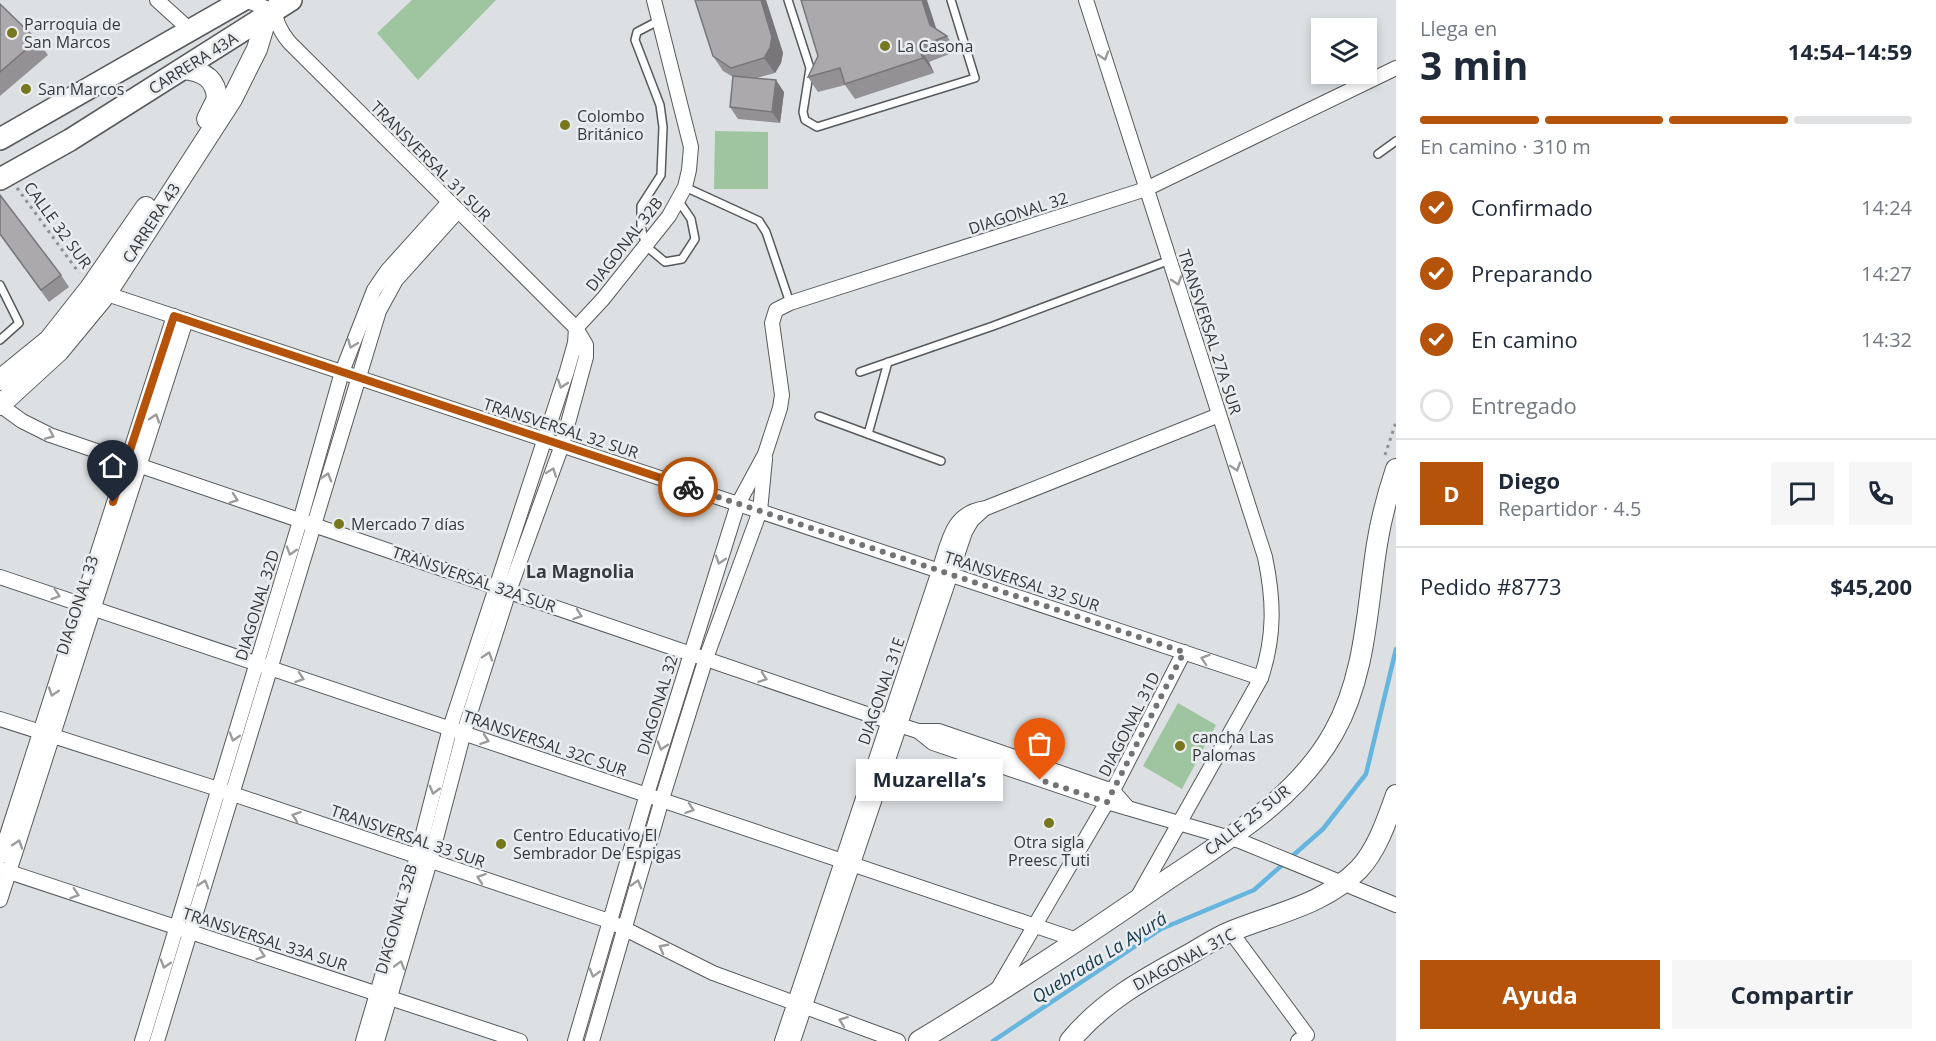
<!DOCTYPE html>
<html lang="es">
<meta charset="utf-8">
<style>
:root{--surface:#fff;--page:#f6f6f7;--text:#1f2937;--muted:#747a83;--line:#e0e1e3;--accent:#b45309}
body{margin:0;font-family:"Open Sans",sans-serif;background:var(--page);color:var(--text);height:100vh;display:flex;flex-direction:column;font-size:22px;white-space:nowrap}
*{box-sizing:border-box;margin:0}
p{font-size:20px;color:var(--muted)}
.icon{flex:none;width:33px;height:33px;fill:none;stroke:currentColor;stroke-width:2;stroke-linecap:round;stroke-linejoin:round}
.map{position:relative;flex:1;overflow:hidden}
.side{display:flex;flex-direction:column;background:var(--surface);width:540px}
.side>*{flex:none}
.buttons{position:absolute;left:1311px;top:18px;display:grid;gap:12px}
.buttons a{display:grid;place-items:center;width:66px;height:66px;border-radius:0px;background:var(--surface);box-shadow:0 3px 9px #0003;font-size:30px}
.pin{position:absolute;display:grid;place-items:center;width:51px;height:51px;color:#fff;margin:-62px -26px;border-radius:50% 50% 50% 0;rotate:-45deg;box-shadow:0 0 6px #0007}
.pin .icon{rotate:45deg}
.courier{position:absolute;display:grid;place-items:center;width:60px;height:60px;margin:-30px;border:4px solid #b45309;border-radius:50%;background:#fff;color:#222;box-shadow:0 2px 8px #0007}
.bubble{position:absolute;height:42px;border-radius:0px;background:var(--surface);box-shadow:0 3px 9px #0003;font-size:20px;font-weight:700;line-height:42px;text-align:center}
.headline em{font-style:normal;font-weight:700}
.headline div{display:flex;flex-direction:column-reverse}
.headline{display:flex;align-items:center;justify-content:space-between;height:102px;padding:0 24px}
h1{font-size:39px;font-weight:700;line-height:45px}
.bar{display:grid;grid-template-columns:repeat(4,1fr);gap:9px 6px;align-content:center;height:72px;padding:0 24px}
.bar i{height:8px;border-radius:4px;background:var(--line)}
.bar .current{background:var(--accent)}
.bar p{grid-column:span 4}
.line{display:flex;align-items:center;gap:15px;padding:0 24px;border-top:2px solid var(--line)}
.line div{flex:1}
.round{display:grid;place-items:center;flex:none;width:63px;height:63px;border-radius:0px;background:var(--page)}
ol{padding:0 24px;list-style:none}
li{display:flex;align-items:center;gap:18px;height:66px}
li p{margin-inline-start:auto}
li .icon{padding:6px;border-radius:50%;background:var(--accent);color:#fff;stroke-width:4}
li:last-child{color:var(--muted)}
li i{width:33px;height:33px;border:3px solid var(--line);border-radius:50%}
.action{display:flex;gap:12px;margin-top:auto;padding:12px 24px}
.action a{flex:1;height:69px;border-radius:0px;background:var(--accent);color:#fff;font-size:24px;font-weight:700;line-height:69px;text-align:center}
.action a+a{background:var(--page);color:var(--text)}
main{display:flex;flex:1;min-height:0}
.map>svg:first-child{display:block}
.pitch{fill:#9ec59f}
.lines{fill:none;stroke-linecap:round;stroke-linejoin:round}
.stream{stroke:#65b5df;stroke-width:4.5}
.lane-casing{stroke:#57595c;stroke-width:10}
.street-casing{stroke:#57595c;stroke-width:16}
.secondary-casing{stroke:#57595c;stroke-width:22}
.primary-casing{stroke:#57595c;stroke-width:24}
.path{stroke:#8f9192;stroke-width:3;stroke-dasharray:3 4.5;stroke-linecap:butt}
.lane{stroke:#fff;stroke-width:7}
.street{stroke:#fff;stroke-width:14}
.secondary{stroke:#fff;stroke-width:20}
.primary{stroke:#fff;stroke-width:21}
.wall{fill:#949195}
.shaded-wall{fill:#787679}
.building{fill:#aca9ad;stroke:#787679;stroke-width:1.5}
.oneway{stroke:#9c9c9c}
.done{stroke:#727375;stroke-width:6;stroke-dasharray:0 10.8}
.route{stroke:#b45309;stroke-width:8}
.poi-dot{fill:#77771d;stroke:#eaedf0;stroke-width:2}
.labels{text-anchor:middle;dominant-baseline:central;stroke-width:5;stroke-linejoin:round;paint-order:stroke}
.poi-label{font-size:16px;fill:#38393a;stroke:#eaedf0;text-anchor:start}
.street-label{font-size:16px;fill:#38393a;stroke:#eaedf0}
.neighbourhood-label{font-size:18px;font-weight:bold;fill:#393c3e;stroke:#eaedf0}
.water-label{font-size:18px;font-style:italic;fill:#16394b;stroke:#eaedf0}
</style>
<main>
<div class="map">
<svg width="1396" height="1041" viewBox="0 0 1396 1041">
<rect width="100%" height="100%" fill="#dde0e2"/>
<!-- pitch -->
<g class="pitch">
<polygon points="412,0 496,0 418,80 377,33"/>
<polygon points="715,131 768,132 768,189 714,189"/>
<polygon points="1178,703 1216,725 1182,789 1143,766"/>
</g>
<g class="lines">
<!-- stream -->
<polyline class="stream" points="993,1041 1161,929 1254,890 1323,829 1366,774 1396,649"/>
<defs>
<g id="lane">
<polyline points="788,0 810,68 803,112 805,120 817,127 975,78 951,0"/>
<polyline points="660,20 637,32 635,40 660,105 663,127 661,175 641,206 641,227 646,246 665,262 682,259 695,239 691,219 678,200"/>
<polyline points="1378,154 1396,141"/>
<polyline points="685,187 759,221 766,232 790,303"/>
<polyline points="0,285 19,323 0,340"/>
<polyline points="860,372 993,326 1170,260"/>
<polyline points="819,416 941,461"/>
<polyline points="868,434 888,362"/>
</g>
<g id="street">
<polyline points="157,0 190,30"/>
<polyline points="245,0 274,11"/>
<path d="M1086,0l179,557c9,43 10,79 -4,121l-124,220"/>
<path d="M275,4c-2,14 6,28 14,38l287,286 10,17v12l-24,88 -53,146 -45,141 -34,129 -53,180"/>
<polyline points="98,291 1261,678"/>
<polyline points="0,405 22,421 50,435 899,725 918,731 939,731 1113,791 1128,808"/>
<polyline points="0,577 1080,941"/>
<polyline points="0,719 218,789 609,921 713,973 898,1041"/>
<polyline points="918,731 933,743 1107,802 1240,841 1396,905"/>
<polyline points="0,857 174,316"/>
<polyline points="0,869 520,1041"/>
<polyline points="0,900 186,320"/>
<polyline points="1231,932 1307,1035 1298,1041"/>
<polyline points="997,990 1107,802 1184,652"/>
<polyline points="142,1041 300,521 342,372 374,290 387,271 449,202"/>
<polyline points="157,1041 379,311 396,280 458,211"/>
<polyline points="363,1041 417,857 450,728 567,371 575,343 576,328 603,299 669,216 685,187 689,170 691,147 654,0"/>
<polyline points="575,1041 647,794 738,504 765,454 780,408 782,395 772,323 776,310 790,303 1146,189 1396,68"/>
<polyline points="592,1041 662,799 706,658 760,511 765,459"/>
<path d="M782,1041l157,-470c10,-30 12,-58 47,-63l233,-93"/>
<polyline points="793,1041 965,532 972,520 984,509"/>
</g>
<g id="secondary">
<path d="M183,69c20,2 33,9 34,30l-10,20"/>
<polyline points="0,380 49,340 90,288 146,207"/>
<polyline points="0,405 59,351 106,294 232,99 257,49 267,16"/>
<path d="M919,1041c81,-49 161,-101 239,-155 63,-43 138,-85 176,-154 32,-57 33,-125 43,-188 4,-25 11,-51 19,-75"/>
<path d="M1070,1041c32,-39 74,-62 118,-86 14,-8 29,-18 44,-24 44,-18 92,-26 127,-62 18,-19 28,-49 37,-74"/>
</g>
<g id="primary">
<polyline points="0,139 243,0"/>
<polyline points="0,179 70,140 291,0"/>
</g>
</defs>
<!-- lane casing -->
<use href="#lane" class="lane-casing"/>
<!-- street casing -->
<use href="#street" class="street-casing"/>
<!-- secondary casing -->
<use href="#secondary" class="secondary-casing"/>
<!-- primary casing -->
<use href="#primary" class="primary-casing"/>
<!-- path -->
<g class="path">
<polyline points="17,188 79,273"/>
<polyline points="1385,455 1396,422"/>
</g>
<!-- lane -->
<use href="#lane" class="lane"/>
<!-- street -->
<use href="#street" class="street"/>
<!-- secondary -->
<use href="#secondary" class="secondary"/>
<!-- primary -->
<use href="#primary" class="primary"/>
</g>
<!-- wall -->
<g class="wall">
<polygon points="695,0 766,0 783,53 781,63 775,73 757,78 784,92 780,123 738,119 730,107 733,77 723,71 713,56"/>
<polygon points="0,4 37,40 48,55 0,96"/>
<polygon points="937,30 947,36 957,51 929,62 934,73 855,99 845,85 818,92 808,77 818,56"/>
<polygon points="0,235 61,275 69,287 49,302"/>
</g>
<!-- shaded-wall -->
<g class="shaded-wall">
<polygon points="761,0 766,0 783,53 781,63 775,73 764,58"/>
<polygon points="922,0 927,0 940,40 930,25"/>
<polygon points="918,47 929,62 934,73 923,58"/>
<polygon points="776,80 784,92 780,123 772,112"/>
</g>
<!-- building -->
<g class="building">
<polygon points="695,0 761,0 772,37 770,48 764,58 731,68 713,56"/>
<polygon points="801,0 922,0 930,25 947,36 918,47 923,58 845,84 840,68 808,77 818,56"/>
<polygon points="0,4 37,40 0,72"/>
<polygon points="733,76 776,80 772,112 730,107"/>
<polygon points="0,195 61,275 41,290 0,234"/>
</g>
<!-- one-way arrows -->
<defs><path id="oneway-chevron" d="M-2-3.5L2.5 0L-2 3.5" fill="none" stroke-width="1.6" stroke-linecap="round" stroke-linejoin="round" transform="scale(1.5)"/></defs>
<g class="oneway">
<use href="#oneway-chevron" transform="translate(1104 56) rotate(72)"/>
<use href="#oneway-chevron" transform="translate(1177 281) rotate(72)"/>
<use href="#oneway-chevron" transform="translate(352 344) rotate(111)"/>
<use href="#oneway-chevron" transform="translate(562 384) rotate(109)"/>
<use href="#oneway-chevron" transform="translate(155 418) rotate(-72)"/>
<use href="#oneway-chevron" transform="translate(50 435) rotate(23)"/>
<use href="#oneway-chevron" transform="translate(1236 467) rotate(72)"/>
<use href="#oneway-chevron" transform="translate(552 472) rotate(-70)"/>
<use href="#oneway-chevron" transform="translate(327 477) rotate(-73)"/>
<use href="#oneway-chevron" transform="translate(234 499) rotate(19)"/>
<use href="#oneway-chevron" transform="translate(291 551) rotate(107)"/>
<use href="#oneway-chevron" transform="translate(720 560) rotate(108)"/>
<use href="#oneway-chevron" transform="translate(56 595) rotate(18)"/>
<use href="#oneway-chevron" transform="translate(578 615) rotate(19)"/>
<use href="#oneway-chevron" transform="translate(488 656) rotate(-72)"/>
<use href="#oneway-chevron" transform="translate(1205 659) rotate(-162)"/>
<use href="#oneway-chevron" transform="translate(300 678) rotate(19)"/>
<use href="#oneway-chevron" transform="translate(763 678) rotate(19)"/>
<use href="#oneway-chevron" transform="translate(53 692) rotate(108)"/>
<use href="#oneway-chevron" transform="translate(234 737) rotate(107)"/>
<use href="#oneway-chevron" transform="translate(485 740) rotate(19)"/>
<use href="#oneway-chevron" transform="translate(662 746) rotate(107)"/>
<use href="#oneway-chevron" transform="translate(434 790) rotate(105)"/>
<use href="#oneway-chevron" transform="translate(690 809) rotate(19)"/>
<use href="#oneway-chevron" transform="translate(296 816) rotate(-161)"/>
<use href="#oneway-chevron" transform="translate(18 844) rotate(-72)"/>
<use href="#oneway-chevron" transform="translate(481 878) rotate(-161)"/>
<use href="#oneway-chevron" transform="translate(204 884) rotate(-73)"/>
<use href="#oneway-chevron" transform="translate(637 884) rotate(-74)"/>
<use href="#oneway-chevron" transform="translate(75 894) rotate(18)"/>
<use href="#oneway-chevron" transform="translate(663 948) rotate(-152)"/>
<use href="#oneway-chevron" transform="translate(261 955) rotate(18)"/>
<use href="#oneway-chevron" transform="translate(165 964) rotate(107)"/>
<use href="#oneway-chevron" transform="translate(400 965) rotate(-74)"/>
<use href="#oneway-chevron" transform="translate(594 973) rotate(106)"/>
<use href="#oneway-chevron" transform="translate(843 1021) rotate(-160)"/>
</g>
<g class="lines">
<!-- done -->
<polyline class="done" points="688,487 1184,652 1107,802 1040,780"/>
<!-- route -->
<polyline class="route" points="113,502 174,316 688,487"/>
</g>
<!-- markers -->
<g class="poi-dot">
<circle cx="12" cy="33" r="6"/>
<circle cx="885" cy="46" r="6"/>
<circle cx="26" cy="89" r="6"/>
<circle cx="565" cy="125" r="6"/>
<circle cx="339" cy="524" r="6"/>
<circle cx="1180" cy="746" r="6"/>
<circle cx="1049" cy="823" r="6"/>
<circle cx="501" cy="844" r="6"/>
</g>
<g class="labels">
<!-- poi labels -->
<g class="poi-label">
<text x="24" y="24">Parroquia de<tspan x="24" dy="18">San Marcos</tspan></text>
<text x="897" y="46">La Casona</text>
<text x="38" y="89">San Marcos</text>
<text x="577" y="116">Colombo<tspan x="577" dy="18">Británico</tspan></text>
<text x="351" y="524">Mercado 7 días</text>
<text x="1192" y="737">cancha Las<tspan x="1192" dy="18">Palomas</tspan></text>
<text x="513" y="835">Centro Educativo El<tspan x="513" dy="18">Sembrador De Espigas</tspan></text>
<text x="1049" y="842" text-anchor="middle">Otra sigla<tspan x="1049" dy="18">Preesc Tuti</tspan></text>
</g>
<!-- street labels -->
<g class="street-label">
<text transform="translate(193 63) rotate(-32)">CARRERA 43A</text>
<text transform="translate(431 161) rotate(45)">TRANSVERSAL 31 SUR</text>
<text transform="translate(1018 213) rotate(-18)">DIAGONAL 32</text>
<text transform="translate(151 223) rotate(-57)">CARRERA 43</text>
<text transform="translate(58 225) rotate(54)">CALLE 32 SUR</text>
<text transform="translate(624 244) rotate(-52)">DIAGONAL 32B</text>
<text transform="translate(1210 332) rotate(72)">TRANSVERSAL 27A SUR</text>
<text transform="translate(561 428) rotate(18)">TRANSVERSAL 32 SUR</text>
<text transform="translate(474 579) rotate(19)">TRANSVERSAL 32A SUR</text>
<text transform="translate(1022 581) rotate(18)">TRANSVERSAL 32 SUR</text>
<text transform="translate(77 605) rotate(-72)">DIAGONAL 33</text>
<text transform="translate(257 605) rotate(-73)">DIAGONAL 32D</text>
<text transform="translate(881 691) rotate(-71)">DIAGONAL 31E</text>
<text transform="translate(657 705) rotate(-73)">DIAGONAL 32</text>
<text transform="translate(1129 724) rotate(-63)">DIAGONAL 31D</text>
<text transform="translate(545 743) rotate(19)">TRANSVERSAL 32C SUR</text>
<text transform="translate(1247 820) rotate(-38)">CALLE 25 SUR</text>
<text transform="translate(408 836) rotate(19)">TRANSVERSAL 33 SUR</text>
<text transform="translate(396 919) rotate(-74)">DIAGONAL 32B</text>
<text transform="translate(265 939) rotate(18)">TRANSVERSAL 33A SUR</text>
<text transform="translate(1184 959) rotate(-28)">DIAGONAL 31C</text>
</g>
<!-- neighbourhood labels -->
<g class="neighbourhood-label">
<text x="580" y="571">La Magnolia</text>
</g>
<!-- water labels -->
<g class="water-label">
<text transform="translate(1099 957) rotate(-32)">Quebrada La Ayurá</text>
</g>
</g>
</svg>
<div class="buttons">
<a><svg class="icon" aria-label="layers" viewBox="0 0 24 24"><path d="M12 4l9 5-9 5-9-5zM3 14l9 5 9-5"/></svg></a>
</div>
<div class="pin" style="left:1040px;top:780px;background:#ea580c"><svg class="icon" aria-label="bag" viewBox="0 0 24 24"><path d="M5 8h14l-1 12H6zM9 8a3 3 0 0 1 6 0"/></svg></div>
<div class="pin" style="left:113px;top:502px;background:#1f2937"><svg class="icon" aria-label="home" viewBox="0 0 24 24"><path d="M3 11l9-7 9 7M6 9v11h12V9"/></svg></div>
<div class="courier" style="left:688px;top:487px"><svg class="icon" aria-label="bike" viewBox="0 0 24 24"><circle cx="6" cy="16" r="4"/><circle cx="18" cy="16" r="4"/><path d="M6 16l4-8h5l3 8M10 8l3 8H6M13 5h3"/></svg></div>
<div class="bubble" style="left:856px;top:759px;width:147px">Muzarella’s</div>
</div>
<section class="side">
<div class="headline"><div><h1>3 min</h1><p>Llega en</p></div><em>14:54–14:59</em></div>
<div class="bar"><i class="current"></i><i class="current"></i><i class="current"></i><i></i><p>En camino · 310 m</p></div>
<ol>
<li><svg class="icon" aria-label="check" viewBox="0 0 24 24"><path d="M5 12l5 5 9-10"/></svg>Confirmado<p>14:24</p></li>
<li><svg class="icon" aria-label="check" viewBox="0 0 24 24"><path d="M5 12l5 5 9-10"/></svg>Preparando<p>14:27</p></li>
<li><svg class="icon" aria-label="check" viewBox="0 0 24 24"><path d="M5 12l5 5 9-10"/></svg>En camino<p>14:32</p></li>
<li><i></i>Entregado</li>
</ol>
<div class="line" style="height:108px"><b class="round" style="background:var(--accent);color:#fff">D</b><div><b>Diego</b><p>Repartidor · 4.5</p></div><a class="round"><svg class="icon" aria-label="chat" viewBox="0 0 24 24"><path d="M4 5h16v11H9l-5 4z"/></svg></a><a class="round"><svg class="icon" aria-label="phone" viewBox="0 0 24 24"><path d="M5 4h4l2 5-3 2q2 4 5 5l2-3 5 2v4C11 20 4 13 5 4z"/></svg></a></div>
<div class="line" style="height:78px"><div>Pedido #8773</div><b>$45,200</b></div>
<div class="action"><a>Ayuda</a><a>Compartir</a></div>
</section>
</main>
